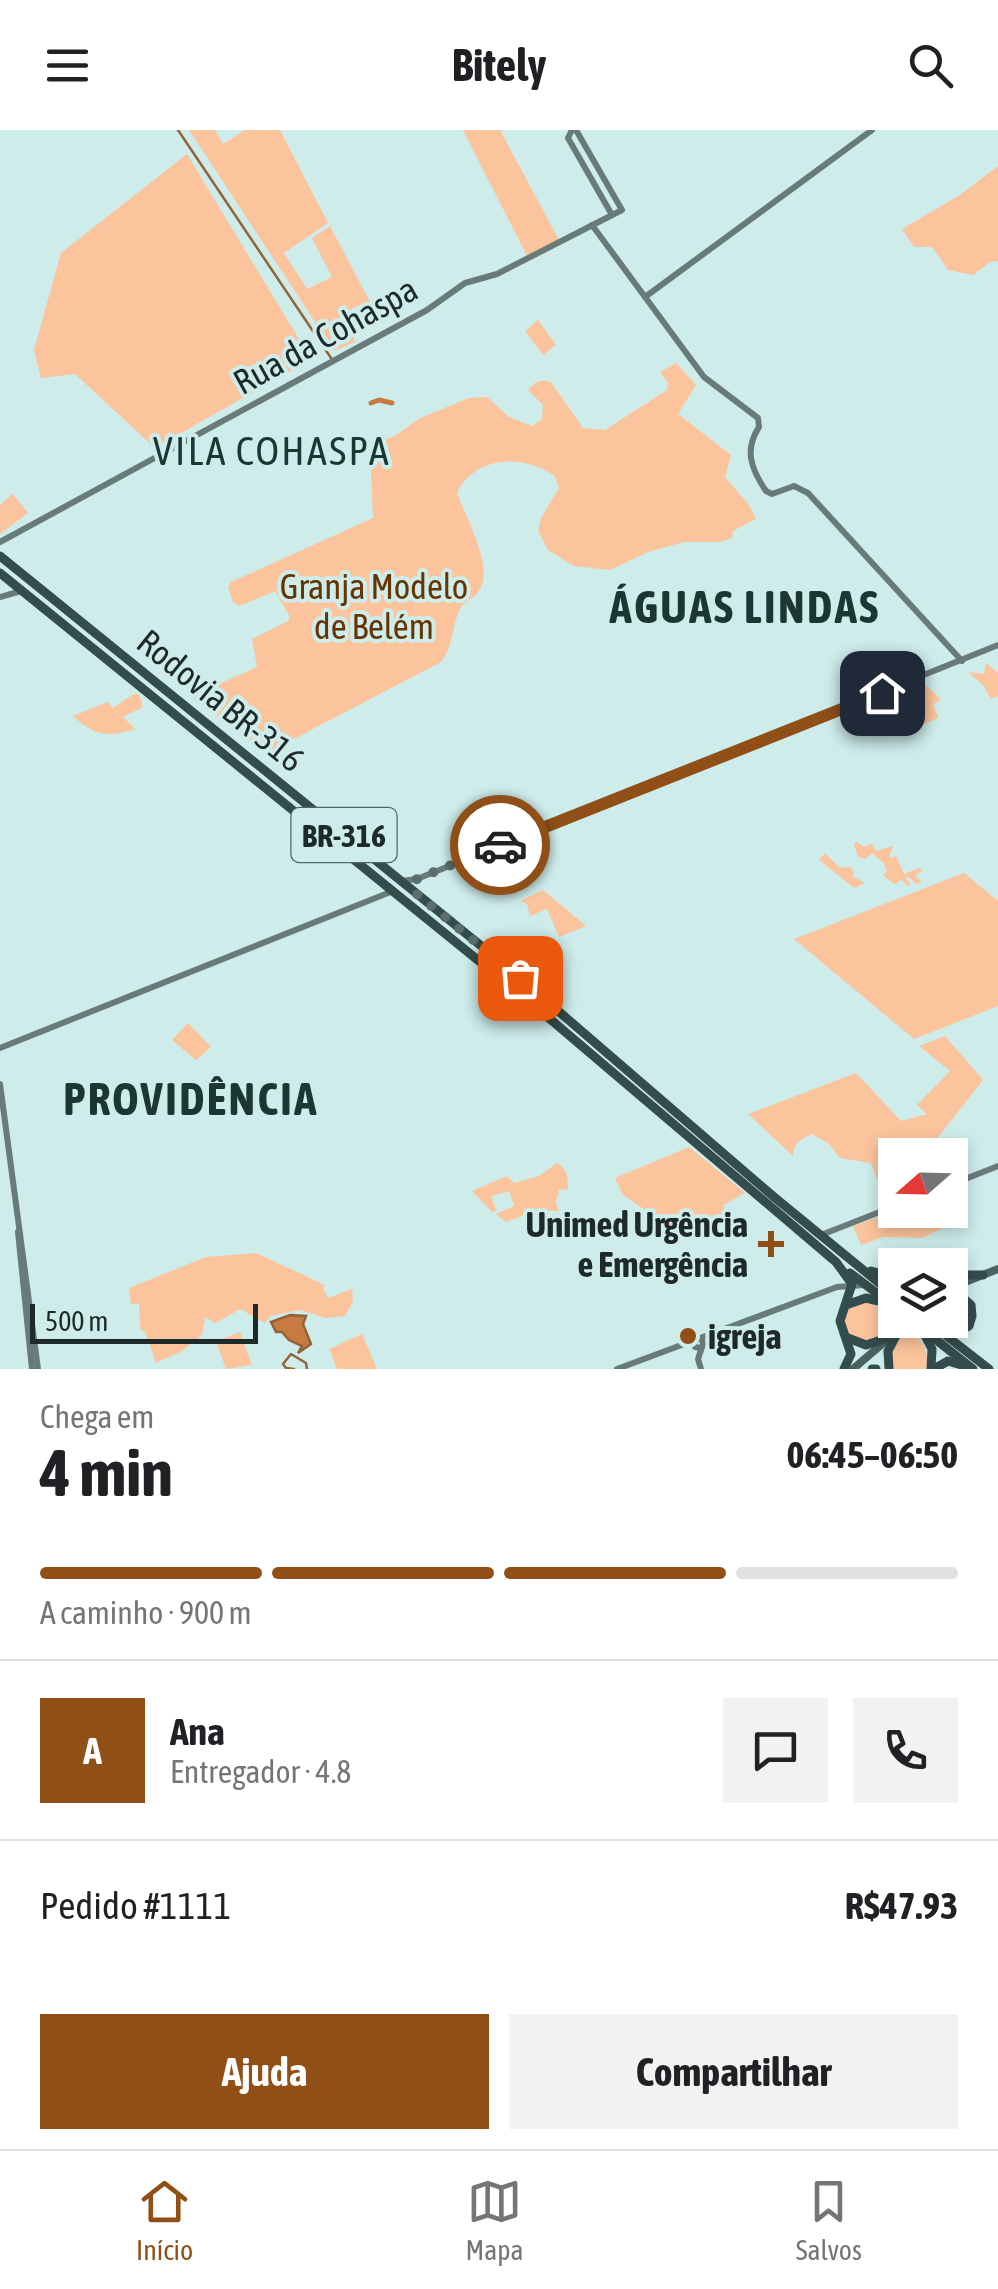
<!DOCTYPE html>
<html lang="pt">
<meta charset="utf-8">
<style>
:root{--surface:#fff;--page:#f2f2f2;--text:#202124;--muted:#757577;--line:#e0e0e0;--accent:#8f4f17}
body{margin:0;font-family:"Asap Condensed",sans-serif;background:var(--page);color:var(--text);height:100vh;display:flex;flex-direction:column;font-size:38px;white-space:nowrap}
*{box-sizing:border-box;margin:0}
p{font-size:32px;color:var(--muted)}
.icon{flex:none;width:55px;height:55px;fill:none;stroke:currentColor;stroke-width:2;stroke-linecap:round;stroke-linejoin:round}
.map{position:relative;height:1239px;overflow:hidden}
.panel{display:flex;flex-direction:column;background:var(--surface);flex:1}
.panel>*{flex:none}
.needle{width:65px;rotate:250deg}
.fabs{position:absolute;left:878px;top:1008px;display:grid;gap:20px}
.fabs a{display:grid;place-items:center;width:90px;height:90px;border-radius:0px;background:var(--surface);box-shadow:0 5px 15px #0003;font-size:50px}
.scale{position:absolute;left:30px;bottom:25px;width:228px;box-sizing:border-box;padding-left:10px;border:5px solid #1e2a29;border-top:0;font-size:28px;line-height:35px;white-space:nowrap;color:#1e2a29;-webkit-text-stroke:8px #cdecea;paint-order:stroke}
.pin{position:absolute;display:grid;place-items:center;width:85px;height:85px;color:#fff;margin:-42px;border-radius:20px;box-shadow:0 5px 15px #0006}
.courier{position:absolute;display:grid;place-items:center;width:100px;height:100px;margin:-50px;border:8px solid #8f4f17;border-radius:50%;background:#fff;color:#222;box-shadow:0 2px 12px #0007}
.head em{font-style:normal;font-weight:700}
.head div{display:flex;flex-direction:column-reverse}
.head{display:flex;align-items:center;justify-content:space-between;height:170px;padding:0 40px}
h1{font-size:65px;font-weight:700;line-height:75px}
.bar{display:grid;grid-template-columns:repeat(4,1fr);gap:15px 10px;align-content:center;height:120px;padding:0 40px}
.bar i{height:12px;border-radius:8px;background:var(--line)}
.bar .selected{background:var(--accent)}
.bar p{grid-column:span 4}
.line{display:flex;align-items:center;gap:25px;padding:0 40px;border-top:2px solid var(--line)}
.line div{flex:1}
.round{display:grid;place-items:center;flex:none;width:105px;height:105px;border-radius:0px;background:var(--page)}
.action{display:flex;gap:20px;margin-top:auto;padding:20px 40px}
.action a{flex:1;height:115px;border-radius:0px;background:var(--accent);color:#fff;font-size:40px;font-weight:700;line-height:115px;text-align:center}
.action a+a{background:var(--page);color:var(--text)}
header{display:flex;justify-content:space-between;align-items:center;height:130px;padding:0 40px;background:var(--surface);font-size:45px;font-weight:700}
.dock{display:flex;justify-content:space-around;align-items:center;height:140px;border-top:2px solid var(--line);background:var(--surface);font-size:28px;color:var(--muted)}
.dock a{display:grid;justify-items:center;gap:5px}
.dock .selected{color:var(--accent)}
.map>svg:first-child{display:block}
.green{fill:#fcc49c}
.water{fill:#c77b40;stroke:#946339;stroke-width:2.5}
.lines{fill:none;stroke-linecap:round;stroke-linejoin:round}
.stream{stroke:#946339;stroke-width:2.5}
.canal{stroke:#c77b40;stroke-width:5}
.secondary{stroke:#687b79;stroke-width:6}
.primary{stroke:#4b6261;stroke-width:8}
.highway{stroke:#334d4c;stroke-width:9}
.done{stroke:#5b6e6d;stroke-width:10;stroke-dasharray:0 18}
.route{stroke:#8f4f17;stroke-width:12}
.poi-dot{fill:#8f4f17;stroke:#cdecea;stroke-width:4}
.labels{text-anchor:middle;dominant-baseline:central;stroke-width:8;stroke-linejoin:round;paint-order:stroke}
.shield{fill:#cdecea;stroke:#526463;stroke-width:2.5}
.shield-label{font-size:32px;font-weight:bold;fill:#1e2a29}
.street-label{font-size:35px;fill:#1e2a29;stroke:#cdecea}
.park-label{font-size:35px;fill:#663403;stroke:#cdecea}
.poi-label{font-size:35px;font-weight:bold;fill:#1e2a29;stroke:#cdecea;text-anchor:end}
.quarter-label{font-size:40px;letter-spacing:2.5px;fill:#1c3634;stroke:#cdecea}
.district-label{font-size:45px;font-weight:bold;letter-spacing:2.5px;fill:#1c3634;stroke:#cdecea}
</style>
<header><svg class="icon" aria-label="menu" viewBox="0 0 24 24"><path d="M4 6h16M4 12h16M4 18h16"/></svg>Bitely<svg class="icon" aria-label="search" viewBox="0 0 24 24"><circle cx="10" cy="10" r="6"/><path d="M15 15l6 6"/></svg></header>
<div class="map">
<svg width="998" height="1239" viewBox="0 0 998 1239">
<rect width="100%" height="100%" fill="#cdecea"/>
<!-- green -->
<g class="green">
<polygon points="189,0 215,0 223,14 245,0 280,0 328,93 284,123 307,159 332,147 312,108 330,96 370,172 353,178 345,189 355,212 334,221"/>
<polygon points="463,0 500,0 559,110 527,126"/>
<polygon points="187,24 311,229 155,318 75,244 41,248 34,220 61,123"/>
<polygon points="998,36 998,131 990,132 973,145 948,140 932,117 914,117 902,99 960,65"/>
<polygon points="538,190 556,215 543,225 525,201"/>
<path d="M676,233l20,22 -18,29 53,41 -6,22 24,28 7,14 -23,12 -1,7 -12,4h-36l-36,10 -38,18 -36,-4 -26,-16 -10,-19 3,-13 18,-30 -4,-12c-31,-22 -80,-21 -98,17 8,23 37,73 23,96 -5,10 -18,12 -21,22 -8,19 -5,34 -18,51l-174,91 -73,-54v-4l63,-28 -5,-28 36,-18 2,-4 -15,-26 -36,15 -6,-4 -5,-15 3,-5 142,-64 -3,-69 4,-6 21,-7 25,-18 49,-20 18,-1 22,20 23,9 10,-7 1,-14 -15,-15c6,-8 13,-11 23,-8l32,46 22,2 62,-40 1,-7 -8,-11z"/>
<polygon points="13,364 28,383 0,404 0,375"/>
<polygon points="986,533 998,543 998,566 991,569 984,556 968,542 984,544"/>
<polygon points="922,551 941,570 933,574 938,588 918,596 904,559"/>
<path d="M134,564h5l4,13 -20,10 12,12c-30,9 -39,7 -62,-13l35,-14 5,6z"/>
<polygon points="857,712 864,717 872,714 876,721 893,716 889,728 896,726 904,744 919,738 922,741 915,745 922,752 916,754 909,747 905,748 911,755 907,756 902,750 894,754 883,745 887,742 884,733 872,723 865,729 858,727 854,714"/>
<polygon points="825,723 840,738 851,737 854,743 852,746 865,753 854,758 819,730"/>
<polygon points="964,743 998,771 998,876 914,909 794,809"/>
<polygon points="543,760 586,796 559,807 547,779 530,786 527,774 520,771"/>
<polygon points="188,893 211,917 196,930 172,910"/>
<path d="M945,906l38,44 -59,75h-29v22l-5,-3 -13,5 -6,-16 -31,-5 -11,-14 -17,-10c-12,6 -18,8 -19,22l-45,-42 108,-41 45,48 26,-7 -10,-9 33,-34 -31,-25z"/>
<polygon points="689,1017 745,1063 723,1075 732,1100 699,1108 678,1102 623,1065 615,1048"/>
<path d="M557,1033c10,6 11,14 11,26l-9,1 -3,12 3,9 -21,-1 -32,12 -10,-8 18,-8 -5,-15 -18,5 5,14 -3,3 -21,-22 35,-15 7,7 25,-7z"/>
<polygon points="897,1080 942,1080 950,1095 922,1108 884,1107 861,1115 853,1096"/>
<path d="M256,1123l69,32 -2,3 5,10 24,-9 1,12 -8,15 -19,2 -26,-8 -30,6 -5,7c-36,-18 -13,-18 -50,0l-10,-6 -3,18 -20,16 -26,12 -11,-31 -5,-3 -1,-25h-8l-2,-16 77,-31z"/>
<path d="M867,1171c14,5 24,18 34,20l-20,17 -15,6 -12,-4 -10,-11 2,-20z"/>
<polygon points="954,1171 965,1177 969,1188 964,1196 953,1200 933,1190 950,1190 950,1172"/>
<path d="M907,1197c14,13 23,22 19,42h-34c-1,-17 -2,-35 15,-42z"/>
<polygon points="240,1202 252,1235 226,1239 216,1211"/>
<polygon points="362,1204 377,1239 337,1239 329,1219"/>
</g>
<!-- water -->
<polygon class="water" points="290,1185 306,1186 303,1194 311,1214 298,1223 302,1216 289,1210 282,1202 276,1202 271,1192"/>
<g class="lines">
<!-- stream -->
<g class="stream">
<polyline points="178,0 331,228"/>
<polyline points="294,1239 286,1238 283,1234 291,1224 306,1233 307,1239"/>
</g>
<!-- canal -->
<polyline class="canal" points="371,273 379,270 392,273"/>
<!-- secondary -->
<g class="secondary">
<polyline points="572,0 568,8 612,85"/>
<path d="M592,95l112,152 54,41 1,9c-15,23 -8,42 7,64l6,3 22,-8 14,7 154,168"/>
<polyline points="645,167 872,0"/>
<polyline points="0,412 427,180 465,153 497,144 622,80 576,0"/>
<polyline points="0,467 21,461"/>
<polyline points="401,751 417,749 998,515"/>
<polyline points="0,918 393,761"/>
<polyline points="0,954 38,1239"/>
<polyline points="950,1055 998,1036"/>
<polyline points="18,1102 32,1239"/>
<polyline points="821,1105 895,1076"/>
<polyline points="694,1210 695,1217 701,1218 704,1213 699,1208"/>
<polyline points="617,1239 837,1157 865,1155"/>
<polyline points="701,1239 698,1229 702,1217"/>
</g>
<!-- primary -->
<g class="primary">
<polyline points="950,1158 998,1139"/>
<polyline points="853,1239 910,1190"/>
</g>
<!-- highway -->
<g class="highway">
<polyline points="0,426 506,836 774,1067 895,1166"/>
<polyline points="0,443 537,878 836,1132 852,1154 840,1191 851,1224 844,1239"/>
<polyline points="897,1135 915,1126 935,1135"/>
<polyline points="871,1141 882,1144 895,1136"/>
<polyline points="850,1143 895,1177"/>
<polyline points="950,1145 983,1145"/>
<polyline points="846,1175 866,1168 883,1172"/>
<polyline points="911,1190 973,1239"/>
<polyline points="929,1193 953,1204 969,1196 972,1186 971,1175 960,1165 950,1164"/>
<polyline points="924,1204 932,1219 931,1239"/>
<polyline points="944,1204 989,1239"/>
<polyline points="848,1208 866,1215 887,1208"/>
<polyline points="872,1239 876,1239"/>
<polyline points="889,1239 888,1221 899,1200"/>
<polyline points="934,1239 948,1231 965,1236"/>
</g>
</g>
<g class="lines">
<!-- done -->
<polyline class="done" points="500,715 417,749 413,761 520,848"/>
<!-- route -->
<polyline class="route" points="500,715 882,563"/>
</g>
<!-- markers -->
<g class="poi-dot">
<path d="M766 1099h10v10h10v10h-10v10h-10v-10h-10v-10h10z"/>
<circle cx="688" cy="1206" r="10"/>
</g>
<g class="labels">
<!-- shield labels -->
<rect class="shield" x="291.5" y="678" width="105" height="54" rx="8"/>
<g class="shield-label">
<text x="344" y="705">BR-316</text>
</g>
<!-- street labels -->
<g class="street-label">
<text transform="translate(325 205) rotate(-29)">Rua da Cohaspa</text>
<text transform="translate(221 570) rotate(39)">Rodovia BR-316</text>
</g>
<!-- park labels -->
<g class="park-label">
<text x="374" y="456">Granja Modelo<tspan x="374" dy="40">de Belém</tspan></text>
</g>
<!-- poi labels -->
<g class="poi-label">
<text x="748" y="1094">Unimed Urgência<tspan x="748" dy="40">e Emergência</tspan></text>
<text x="708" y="1206" text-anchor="start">igreja</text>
</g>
<!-- quarter labels -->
<g class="quarter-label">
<text x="272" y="320">VILA COHASPA</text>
</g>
<!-- district labels -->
<g class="district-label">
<text x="745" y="477">ÁGUAS LINDAS</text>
<text x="191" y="969">PROVIDÊNCIA</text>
</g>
</g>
</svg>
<div class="fabs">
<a><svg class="needle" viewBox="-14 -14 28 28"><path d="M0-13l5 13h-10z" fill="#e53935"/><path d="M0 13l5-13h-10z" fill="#757577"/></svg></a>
<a><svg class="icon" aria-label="layers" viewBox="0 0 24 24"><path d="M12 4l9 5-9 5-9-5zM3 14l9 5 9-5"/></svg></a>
</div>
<div class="scale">500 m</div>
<div class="pin" style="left:520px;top:848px;background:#ea580c"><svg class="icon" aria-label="bag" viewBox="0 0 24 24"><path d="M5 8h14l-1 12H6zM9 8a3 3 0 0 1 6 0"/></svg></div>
<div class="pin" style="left:882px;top:563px;background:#1f2937"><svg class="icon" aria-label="home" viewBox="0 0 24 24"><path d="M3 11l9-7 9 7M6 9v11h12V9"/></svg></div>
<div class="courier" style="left:500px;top:715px"><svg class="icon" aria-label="car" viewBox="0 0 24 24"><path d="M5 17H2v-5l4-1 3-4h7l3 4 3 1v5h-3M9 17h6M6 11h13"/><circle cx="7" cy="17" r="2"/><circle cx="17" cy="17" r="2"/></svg></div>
</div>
<section class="panel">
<div class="head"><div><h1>4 min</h1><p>Chega em</p></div><em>06:45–06:50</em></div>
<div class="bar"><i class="selected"></i><i class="selected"></i><i class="selected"></i><i></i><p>A caminho · 900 m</p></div>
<div class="line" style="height:180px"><b class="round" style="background:var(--accent);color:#fff">A</b><div><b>Ana</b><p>Entregador · 4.8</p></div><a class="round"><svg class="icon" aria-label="chat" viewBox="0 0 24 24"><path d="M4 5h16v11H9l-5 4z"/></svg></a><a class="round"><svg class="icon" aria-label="phone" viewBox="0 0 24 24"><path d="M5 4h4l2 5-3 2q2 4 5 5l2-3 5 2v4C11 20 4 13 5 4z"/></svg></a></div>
<div class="line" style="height:130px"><div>Pedido #1111</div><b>R$47.93</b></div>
<div class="action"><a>Ajuda</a><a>Compartilhar</a></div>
</section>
<nav class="dock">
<a class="selected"><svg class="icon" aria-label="home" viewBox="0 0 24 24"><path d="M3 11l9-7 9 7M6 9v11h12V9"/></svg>Início</a>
<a><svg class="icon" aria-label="map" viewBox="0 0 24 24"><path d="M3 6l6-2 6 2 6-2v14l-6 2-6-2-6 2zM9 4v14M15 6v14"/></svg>Mapa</a>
<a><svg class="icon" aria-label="saved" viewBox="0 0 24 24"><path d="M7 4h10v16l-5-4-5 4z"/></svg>Salvos</a>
</nav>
